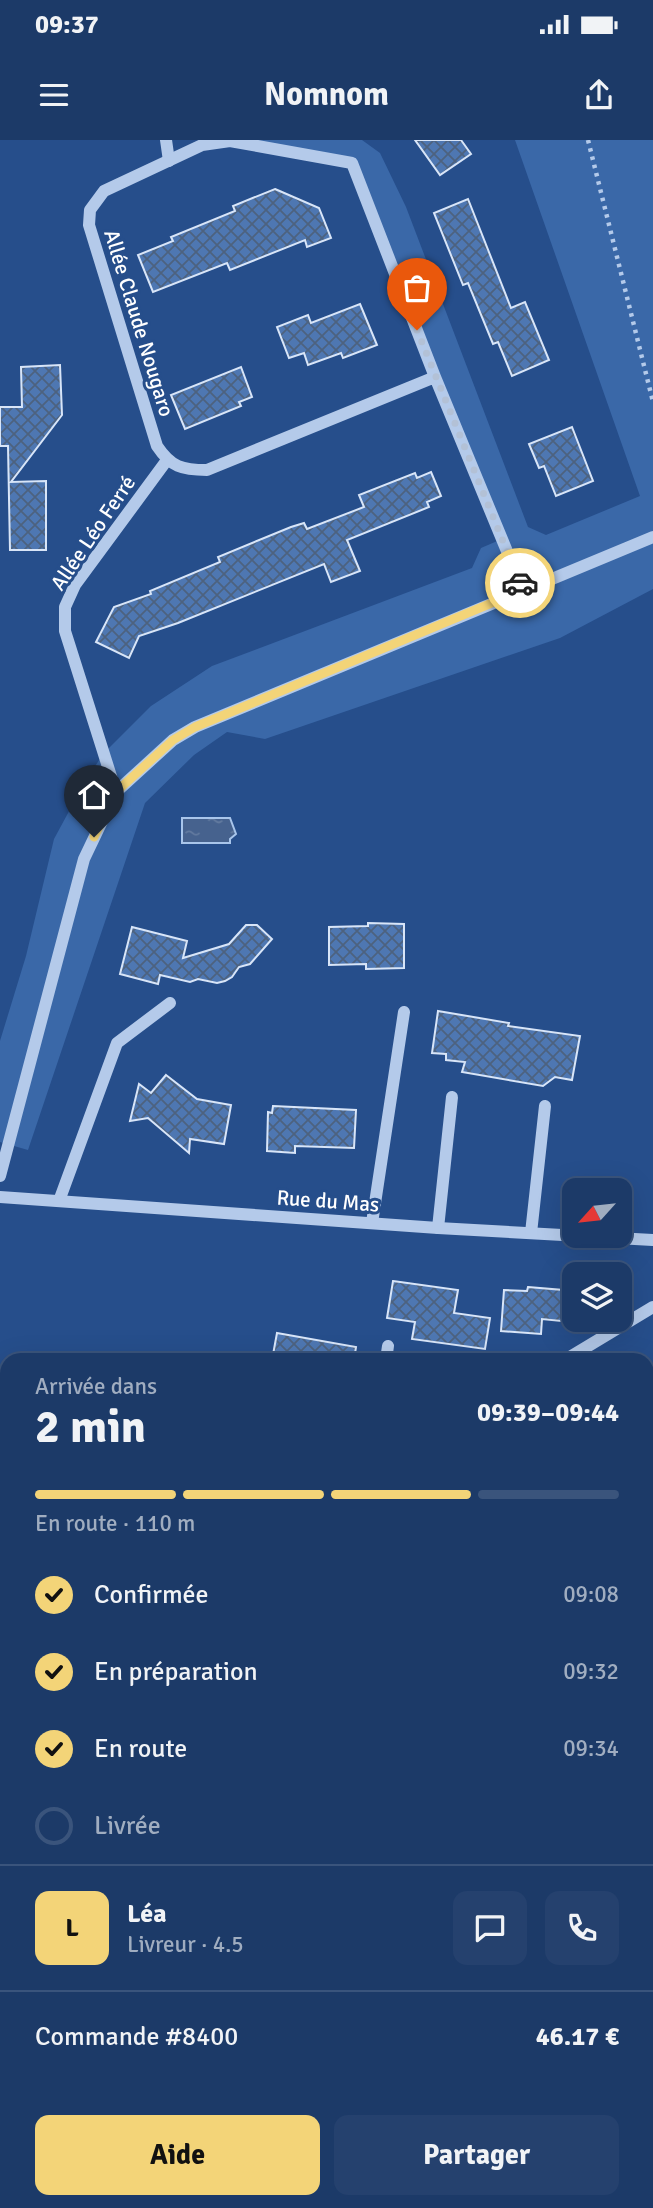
<!DOCTYPE html>
<html lang="fr">
<meta charset="utf-8">
<style>
:root{--surface:#1c3a68;--page:#25416e;--text:#f1f3f6;--muted:#a0adc0;--line:#3a547c;--accent:#f3d478}
body{margin:0;font-family:Signika,sans-serif;background:var(--page);color:var(--text);height:100vh;display:flex;flex-direction:column;font-size:26px;white-space:nowrap}
*{box-sizing:border-box;margin:0}
p{font-size:23px;color:var(--muted)}
.icon{flex:none;width:38px;height:38px;fill:none;stroke:currentColor;stroke-width:2;stroke-linecap:round;stroke-linejoin:round}
.map{position:relative;flex:1;overflow:hidden}
.details{position:absolute;left:0px;top:1213px;width:654px;height:856px;display:flex;flex-direction:column;background:var(--surface);border-radius:21px 21px 0 0;box-shadow:0 7px 28px #0002,0 0 0 2px var(--line)}
.details>*{flex:none}
.needle{width:46px;rotate:243deg}
.controls{position:absolute;left:562px;top:1038px;display:grid;gap:14px}
.controls a{display:grid;place-items:center;width:70px;height:70px;border-radius:14px;background:var(--surface);box-shadow:0 7px 28px #0002,0 0 0 2px var(--line);font-size:35px}
.pin{position:absolute;display:grid;place-items:center;width:60px;height:60px;color:#fff;margin:-72px -30px;border-radius:50% 50% 50% 0;rotate:-45deg;box-shadow:0 0 7px #0007}
.pin .icon{rotate:45deg}
.courier{position:absolute;display:grid;place-items:center;width:70px;height:70px;margin:-35px;border:5px solid #f3d478;border-radius:50%;background:#fff;color:#222;box-shadow:0 2px 9px #0007}
.head em{font-style:normal;font-weight:800}
.head div{display:flex;flex-direction:column-reverse}
.head{display:flex;align-items:center;justify-content:space-between;height:119px;padding:0 35px}
h1{font-size:46px;font-weight:800;line-height:52px}
.bar{display:grid;grid-template-columns:repeat(4,1fr);gap:10px 7px;align-content:center;height:84px;padding:0 35px}
.bar i{height:9px;border-radius:5px;background:var(--line)}
.bar .active{background:var(--accent)}
.bar p{grid-column:span 4}
.line{display:flex;align-items:center;gap:18px;padding:0 35px;border-top:2px solid var(--line)}
.line div{flex:1}
.round{display:grid;place-items:center;flex:none;width:74px;height:74px;border-radius:14px;background:var(--page)}
ol{padding:0 35px;list-style:none}
li{display:flex;align-items:center;gap:21px;height:77px}
li p{margin-inline-start:auto}
li .icon{padding:7px;border-radius:50%;background:var(--accent);color:#111;stroke-width:4}
li:last-child{color:var(--muted)}
li i{width:38px;height:38px;border:4px solid var(--line);border-radius:50%}
.cta{display:flex;gap:14px;margin-top:auto;padding:14px 35px}
.cta a{flex:1;height:80px;border-radius:14px;background:var(--accent);color:#111;font-size:28px;font-weight:800;line-height:80px;text-align:center}
.cta a+a{background:var(--page);color:var(--text)}
.status{display:flex;justify-content:space-between;align-items:center;height:49px;padding:0 35px;background:var(--surface);direction:ltr}
.status svg{height:19px;fill:currentColor}
header{display:flex;justify-content:space-between;align-items:center;height:91px;padding:0 35px;background:var(--surface);font-size:32px;font-weight:800}
.map>svg:first-child{display:block}
.grass{fill:#3a68a8}
.water{fill:url(#water-ripples);stroke:#a8c5eb;stroke-width:2}
.building{fill:url(#building-cross-hatch);stroke:#d8e5f8;stroke-width:2}
.lines{fill:none;stroke-linecap:round;stroke-linejoin:round}
.path{stroke:#b4caea;stroke-width:4.5;stroke-dasharray:3.5 5;stroke-linecap:butt}
.minor{stroke:#b4caea;stroke-width:12}
.done{stroke:#b3c1d6;stroke-width:7;stroke-dasharray:0 12.6}
.route{stroke:#f3d478;stroke-width:9}
.labels{text-anchor:middle;dominant-baseline:central;stroke-width:6;stroke-linejoin:round;paint-order:stroke}
.street-label{font-size:21px;fill:#fff;stroke:#264e8b}
</style>
<div class="status"><b>09:37</b><svg viewBox="0 0 49 12"><path d="M0 12V9h3v3zM5 12V6h3v6zM10 12V3h3v9zM15 12V0h3v12zM26 1h20v11H26zM47 4h2v5h-2z"/></svg></div>
<header><svg class="icon" aria-label="menu" viewBox="0 0 24 24"><path d="M4 6h16M4 12h16M4 18h16"/></svg>Nomnom<svg class="icon" aria-label="share" viewBox="0 0 24 24"><path d="M12 15V3M7 8l5-5 5 5M5 13v7h14v-7"/></svg></header>
<div class="map">
<svg width="653" height="2068" viewBox="0 0 653 2068">
<defs>
<pattern id="water-ripples" width="26" height="14" patternUnits="userSpaceOnUse" patternTransform="scale(1.75)"><rect width="26" height="14" fill="#46628e"/><path d="M2 4q2-2 4 0t4 0M15 11q2-2 4 0t4 0" fill="none" stroke="#627a9f"/></pattern>
<pattern id="building-cross-hatch" width="8" height="8" patternUnits="userSpaceOnUse" patternTransform="scale(1.75)"><rect width="8" height="8" fill="#4e77b2"/><path d="M0 0l8 8M0 8l8-8" fill="none" stroke="#4d627f"/></pattern>
</defs>
<rect width="100%" height="100%" fill="#264e8b"/>
<!-- grass -->
<g class="grass">
<polygon points="230,0 362,0 380,13 406,67 528,387 546,395 640,356 515,0 653,0 653,449 560,498 265,599 227,592 194,615 145,663 28,1010 0,1002 0,901 26,816 54,699 87,638 104,613 151,566 212,526 472,428 481,408 502,399 353,23"/>
<polygon points="7,1543 7,1650 0,1650 0,1546"/>
<polygon points="322,2062 588,2062 630,2068 321,2068"/>
</g>
<!-- water -->
<polygon class="water" points="182,678 230,678 236,694 230,699 230,703 182,703"/>
<!-- building -->
<g class="building">
<polygon points="415,0 461,0 471,14 440,35"/>
<polygon points="275,49 319,68 331,98 307,107 305,100 230,130 227,123 153,152 138,115 173,101 171,97 235,71 233,66"/>
<polygon points="468,59 511,168 525,162 549,220 512,236 498,202 493,204 468,143 463,145 434,73"/>
<polygon points="360,164 377,205 343,218 341,213 308,225 304,213 289,218 277,187 308,175 311,183"/>
<polygon points="60,225 62,275 11,342 46,341 46,410 10,410 8,306 0,306 0,267 22,267 21,227"/>
<polygon points="241,227 252,257 239,262 241,266 185,289 171,255"/>
<polygon points="572,287 593,341 556,356 544,326 539,328 529,304"/>
<polygon points="431,332 441,356 427,362 429,367 347,400 360,431 331,442 324,424 178,483 139,496 129,518 96,502 114,467 151,454 150,451 220,422 218,417 291,387 304,383 307,389 364,367 359,355 415,333 417,338"/>
<polygon points="368,783 404,784 404,828 366,829 366,824 329,825 329,787 368,786"/>
<polygon points="246,785 257,785 272,799 250,824 239,827 232,837 225,841 217,843 198,839 190,842 160,835 158,844 120,834 132,787 187,801 183,818 229,804"/>
<polygon points="438,871 509,883 508,886 580,896 572,940 555,937 543,946 462,932 465,922 446,920 446,914 432,913"/>
<polygon points="166,935 197,959 231,965 224,1004 190,999 189,1013 148,978 130,981 139,944 151,953"/>
<polygon points="273,966 356,970 354,1008 295,1006 295,1013 267,1011 268,972 272,973"/>
<polygon points="393,1141 458,1150 454,1173 490,1178 485,1209 412,1199 415,1182 387,1178"/>
<polygon points="528,1147 563,1150 561,1181 542,1179 541,1194 501,1191 504,1150 527,1151"/>
<polygon points="277,1193 356,1207 354,1220 272,1220"/>
</g>
<g class="lines">
<!-- path -->
<polyline class="path" points="588,0 653,262"/>
<!-- minor -->
<g class="minor">
<polyline points="166,0 169,21"/>
<path d="M435,237l-228,93c-25,0 -36,-3 -50,-24l-68,-221 1,-15 14,-19 98,-46 28,-4 122,22 83,214 88,213"/>
<polyline points="116,652 65,491 65,467 75,445 167,320"/>
<polyline points="0,1036 84,719 116,652 173,600 195,587 653,397"/>
<polyline points="0,1057 438,1088 653,1100"/>
<polyline points="59,1061 117,903 170,863"/>
<polyline points="372,1083 404,872"/>
<polyline points="438,1088 452,957"/>
<polyline points="531,1093 545,966"/>
<polyline points="386,1220 388,1206"/>
<polyline points="565,1220 653,1167"/>
<polyline points="0,1503 7,1500"/>
</g>
</g>
<g class="lines">
<!-- done -->
<polyline class="done" points="417,190 520,443"/>
<!-- route -->
<polyline class="route" points="94,697 116,652 173,600 195,587 523,450 520,443"/>
</g>
<g class="labels">
<!-- street labels -->
<g class="street-label">
<text transform="translate(139 183) rotate(73)">Allée Claude Nougaro</text>
<text transform="translate(93 393) rotate(-56)">Allée Léo Ferré</text>
<text transform="translate(328 1061) rotate(4)">Rue du Mas</text>
</g>
</g>
</svg>
<div class="controls">
<a><svg class="needle" viewBox="-14 -14 28 28"><path d="M0-13l5 13h-10z" fill="#e53935"/><path d="M0 13l5-13h-10z" fill="#a0adc0"/></svg></a>
<a><svg class="icon" aria-label="layers" viewBox="0 0 24 24"><path d="M12 4l9 5-9 5-9-5zM3 14l9 5 9-5"/></svg></a>
</div>
<div class="pin" style="left:417px;top:190px;background:#ea580c"><svg class="icon" aria-label="bag" viewBox="0 0 24 24"><path d="M5 8h14l-1 12H6zM9 8a3 3 0 0 1 6 0"/></svg></div>
<div class="pin" style="left:94px;top:697px;background:#1f2937"><svg class="icon" aria-label="home" viewBox="0 0 24 24"><path d="M3 11l9-7 9 7M6 9v11h12V9"/></svg></div>
<div class="courier" style="left:520px;top:443px"><svg class="icon" aria-label="car" viewBox="0 0 24 24"><path d="M5 17H2v-5l4-1 3-4h7l3 4 3 1v5h-3M9 17h6M6 11h13"/><circle cx="7" cy="17" r="2"/><circle cx="17" cy="17" r="2"/></svg></div>
<section class="details">
<div class="head"><div><h1>2 min</h1><p>Arrivée dans</p></div><em>09:39–09:44</em></div>
<div class="bar"><i class="active"></i><i class="active"></i><i class="active"></i><i></i><p>En route · 110 m</p></div>
<ol>
<li><svg class="icon" aria-label="check" viewBox="0 0 24 24"><path d="M5 12l5 5 9-10"/></svg>Confirmée<p>09:08</p></li>
<li><svg class="icon" aria-label="check" viewBox="0 0 24 24"><path d="M5 12l5 5 9-10"/></svg>En préparation<p>09:32</p></li>
<li><svg class="icon" aria-label="check" viewBox="0 0 24 24"><path d="M5 12l5 5 9-10"/></svg>En route<p>09:34</p></li>
<li><i></i>Livrée</li>
</ol>
<div class="line" style="height:126px"><b class="round" style="background:var(--accent);color:#111">L</b><div><b>Léa</b><p>Livreur · 4.5</p></div><a class="round"><svg class="icon" aria-label="chat" viewBox="0 0 24 24"><path d="M4 5h16v11H9l-5 4z"/></svg></a><a class="round"><svg class="icon" aria-label="phone" viewBox="0 0 24 24"><path d="M5 4h4l2 5-3 2q2 4 5 5l2-3 5 2v4C11 20 4 13 5 4z"/></svg></a></div>
<div class="line" style="height:91px"><div>Commande #8400</div><b>46.17 €</b></div>
<div class="cta"><a>Aide</a><a>Partager</a></div>
</section>
</div>
